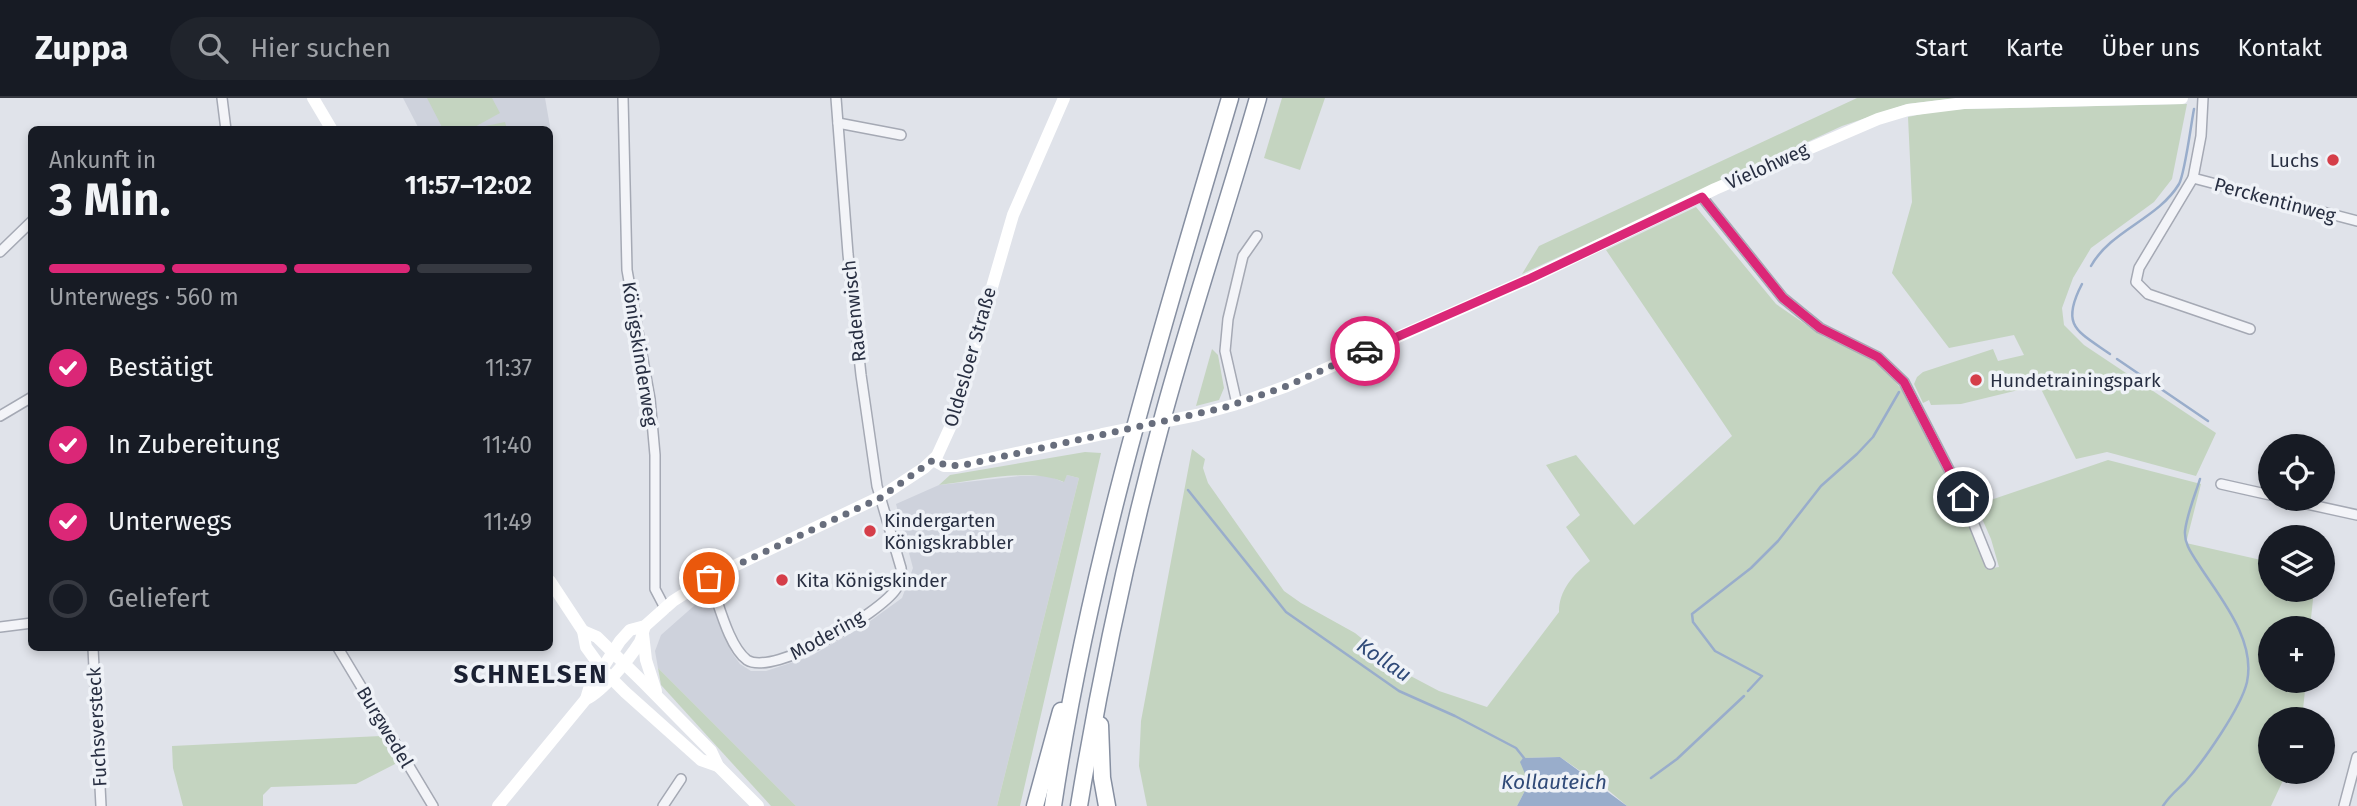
<!DOCTYPE html>
<html lang="de">
<meta charset="utf-8">
<style>
:root{--surface:#171b24;--page:#20242c;--text:#f1f3f6;--muted:#9ea1a6;--line:#363941;--accent:#db2777}
body{margin:0;font-family:"Fira Sans",sans-serif;background:var(--page);color:var(--text);height:100vh;display:flex;flex-direction:column;font-size:26px;white-space:nowrap}
*{box-sizing:border-box;margin:0}
p{font-size:23px;color:var(--muted)}
.icon{flex:none;width:38px;height:38px;fill:none;stroke:currentColor;stroke-width:2;stroke-linecap:round;stroke-linejoin:round}
.map{position:relative;flex:1;overflow:hidden}
.panel{position:absolute;left:28px;top:28px;width:525px;height:525px;display:flex;flex-direction:column;background:var(--surface);border-radius:10px;box-shadow:0 4px 10px #0003}
.panel>*{flex:none}
.buttons{position:absolute;left:2258px;top:336px;display:grid;gap:14px}
.buttons a{display:grid;place-items:center;width:77px;height:77px;border-radius:50%;background:var(--surface);box-shadow:0 4px 10px #0003;font-size:35px}
.pin{position:absolute;display:grid;place-items:center;width:60px;height:60px;color:#fff;margin:-30px;border:4px solid #fff;border-radius:50%;box-shadow:0 2px 7px #0007}
.courier{position:absolute;display:grid;place-items:center;width:70px;height:70px;margin:-35px;border:5px solid #db2777;border-radius:50%;background:#fff;color:#222;box-shadow:0 2px 9px #0007}
.head em{font-style:normal;font-weight:700}
.head div{display:flex;flex-direction:column-reverse}
.head{display:flex;align-items:center;justify-content:space-between;height:119px;padding:0 21px}
h1{font-size:46px;font-weight:700;line-height:52px}
.bar{display:grid;grid-template-columns:repeat(4,1fr);gap:10px 7px;align-content:center;height:84px;padding:0 21px}
.bar i{height:9px;border-radius:5px;background:var(--line)}
.bar .selected{background:var(--accent)}
.bar p{grid-column:span 4}
ol{padding:0 21px;list-style:none}
li{display:flex;align-items:center;gap:21px;height:77px}
li p{margin-inline-start:auto}
li .icon{padding:7px;border-radius:50%;background:var(--accent);color:#fff;stroke-width:4}
li:last-child{color:var(--muted)}
li i{width:38px;height:38px;border:4px solid var(--line);border-radius:50%}
header{display:flex;align-items:center;gap:42px;box-sizing:border-box;height:98px;padding:0 35px;background:var(--surface);border-bottom:2px solid var(--line)}
header strong{font-size:33px}
nav{display:flex;gap:38px;margin-inline-start:auto;font-size:24px}
.search{width:490px;height:63px;background:var(--page);display:flex;align-items:center;gap:18px;box-sizing:border-box;padding:0 24px;border-radius:38px;color:var(--muted);font-size:26px}
.map>svg:first-child{display:block}
.built{fill:#ced2dc}
.green{fill:#c4d4c0}
.water{fill:#99adcb}
.lines{fill:none;stroke-linecap:round;stroke-linejoin:round}
.stream{stroke:#99adcb;stroke-width:2.5}
.street-casing{stroke:#a5a9b4;stroke-width:12}
.highway-casing{stroke:#868fa1;stroke-width:19}
.street{stroke:#f3f4f8;stroke-width:9}
.secondary{stroke:#fff;stroke-width:12}
.highway{stroke:#fff;stroke-width:16}
.secondary-bridge{stroke:#fff;stroke-width:12}
.done{stroke:#686e7d;stroke-width:7;stroke-dasharray:0 12.6}
.route{stroke:#db2777;stroke-width:9}
.poi-dot{fill:#d53e49;stroke:#eff2f7;stroke-width:2.5}
.labels{text-anchor:middle;dominant-baseline:central;stroke-width:7;stroke-linejoin:round;paint-order:stroke}
.poi-label{font-size:19px;fill:#282f42;stroke:#eff2f7;text-anchor:start}
.street-label{font-size:19px;fill:#282f42;stroke:#eff2f7}
.water-label{font-size:21px;font-style:italic;fill:#304a78;stroke:#eff2f7}
.district-label{font-size:26px;font-weight:bold;letter-spacing:2px;fill:#1a2032;stroke:#eff2f7}
</style>
<header>
<strong>Zuppa</strong>
<div class="search"><svg class="icon" aria-label="search" viewBox="0 0 24 24"><circle cx="10" cy="10" r="6"/><path d="M15 15l6 6"/></svg>Hier suchen</div>
<nav><a>Start</a><a>Karte</a><a>Über uns</a><a>Kontakt</a></nav>
</header>
<div class="map">
<svg width="2357" height="708" viewBox="0 0 2357 708">
<rect width="100%" height="100%" fill="#e0e3ea"/>
<!-- built -->
<g class="built">
<polygon points="403,0 545,0 552,40 550,41 550,32 419,31"/>
<polygon points="1067,377 1079,380 997,708 796,708 658,570 655,553 661,537 704,499 712,507 732,555 740,566 751,573 766,573 809,559 862,529 902,500 913,470 896,406 939,387 1020,378 1049,378 1063,384"/>
</g>
<!-- green -->
<g class="green">
<polygon points="427,0 492,0 500,15 471,31 505,24 507,31 443,31"/>
<polygon points="1282,0 1325,0 1300,72 1264,60"/>
<polygon points="1857,0 1958,0 1907,6 1842,28 1522,176 1539,148"/>
<polygon points="2187,6 2172,81 2154,104 2091,150 2073,180 2062,210 2064,227 2084,247 2216,335 2196,378 2107,354 2076,361 2039,287 1961,306 1931,307 1929,302 1923,305 1914,286 1917,279 1923,274 1993,251 1998,263 2024,257 2014,237 1949,250 1892,175 1912,104 1908,19 1936,13 1963,11"/>
<path d="M1696,109l80,97 48,33 53,22 25,31 58,106 26,73 13,-2 -8,-28 -15,-34 132,-45 93,24 -15,59 84,19v28h44l-4,38h-40v53h36l-4,38h-32v53h17l-16,34h-644l-19,-16 -48,-33 -36,1 -3,3 8,22 -12,23h-370l-8,-40 2,-45 51,-272 13,10 -2,9 5,15 76,108 17,12 54,30 48,39 36,19 48,16 72,-95c0,-22 14,-37 31,-51l-24,-34 14,-12 -34,-50 30,-10 58,70 98,-89 -126,-186z"/>
<polygon points="1212,251 1218,257 1224,290 1219,302 1196,308"/>
<path d="M1085,354l16,1 -81,353h-23l82,-328 -12,-3 -3,7c-35,-15 -88,-1 -125,3l11,-10z"/>
<polygon points="658,570 796,708 771,708 661,587"/>
<polygon points="381,638 397,665 356,686 271,689 263,697 263,708 183,708 173,670 172,648"/>
</g>
<!-- water -->
<polygon class="water" points="1560,659 1627,708 1517,708 1529,685 1520,664 1523,660"/>
<g class="lines">
<!-- stream -->
<g class="stream">
<path d="M2091,168c20,-36 67,-47 88,-82 6,-11 12,-60 15,-75"/>
<path d="M2082,186c-22,42 -5,47 28,70"/>
<polyline points="2117,261 2208,323"/>
<polyline points="1188,392 1286,514 1399,593 1455,618 1516,650 1524,660"/>
<polyline points="1748,593 1762,578 1715,553 1693,524 1692,516 1751,470 1778,443 1821,388 1857,356 1873,339 1899,294"/>
<polyline points="1651,680 1677,661 1744,598"/>
<path d="M2163,708c6,-10 14,-16 22,-24 18,-20 56,-74 62,-100 9,-43 -27,-84 -48,-117 -7,-11 -15,-21 -14,-34 2,-17 10,-36 15,-52"/>
</g>
<defs>
<g id="street">
<polyline points="222,0 226,32"/>
<polyline points="623,0 627,172 650,301 655,357 655,491 665,510"/>
<polyline points="2203,0 2201,38 2193,80 2139,170 2136,184 2148,196 2250,231"/>
<polyline points="838,25 901,37"/>
<polyline points="2193,80 2357,123"/>
<polyline points="1702,99 1783,200 1820,230 1878,259 1904,284 1963,399 1990,466"/>
<polyline points="0,154 32,123"/>
<polyline points="1237,306 1225,253 1228,221 1243,158 1257,138"/>
<polyline points="0,318 32,299"/>
<polyline points="2221,386 2270,397"/>
<polyline points="2284,401 2357,417"/>
<path d="M709,480c9,22 19,68 38,82 27,17 133,-47 149,-71 4,-6 6,-13 5,-21l-24,-82 -16,-111 -13,-121 -12,-156"/>
<polyline points="0,529 32,525"/>
<polyline points="93,550 101,708"/>
<polyline points="338,550 433,708"/>
<polyline points="663,708 681,681"/>
<polyline points="2344,708 2357,659"/>
</g>
<g id="highway">
<polyline points="1100,627 1102,680 1107,708"/>
<polyline points="1035,708 1061,613"/>
<path d="M1053,708c36,-242 108,-474 177,-708"/>
<path d="M1079,708c22,-133 50,-264 85,-393 29,-106 64,-210 94,-315"/>
</g>
</defs>
<!-- street casing -->
<use href="#street" class="street-casing"/>
<!-- highway casing -->
<use href="#highway" class="highway-casing"/>
<!-- street -->
<use href="#street" class="street"/>
<!-- secondary -->
<g class="secondary">
<polyline points="313,0 332,32"/>
<polyline points="1197,317 1237,306 1287,288 1531,180 1715,91 1878,21 1908,12 1964,5 2182,0"/>
<polyline points="933,362 944,368 957,368 1103,336"/>
<polyline points="550,483 583,533 586,549 602,571 625,594 701,662 718,668"/>
<polyline points="583,533 597,539 643,584 711,653 718,668 758,708"/>
<polyline points="643,536 646,562 656,593"/>
<path d="M586,601c16,-7 44,-41 54,-57 2,-5 3,-11 5,-16"/>
<polyline points="498,708 586,601 589,591 620,543 630,532 645,528 673,503 709,480 880,399 924,370 937,358 953,323 1013,117 1064,0"/>
</g>
<!-- highway -->
<use href="#highway" class="highway"/>
<!-- secondary-bridge -->
<polyline class="secondary-bridge" points="1103,336 1197,317"/>
</g>
<g class="lines">
<!-- done -->
<polyline class="done" points="709,480 880,400 933,362 948,368 964,367 1223,310 1287,288 1365,253"/>
<!-- route -->
<polyline class="route" points="1365,253 1531,180 1702,99 1783,200 1820,230 1878,259 1904,284 1963,399"/>
</g>
<!-- markers -->
<g class="poi-dot">
<circle cx="2333" cy="62" r="7"/>
<circle cx="1976" cy="282" r="7"/>
<circle cx="870" cy="433" r="7"/>
<circle cx="782" cy="482" r="7"/>
</g>
<g class="labels">
<!-- poi labels -->
<g class="poi-label">
<text x="2319" y="62" text-anchor="end">Luchs</text>
<text x="1990" y="282">Hundetrainingspark</text>
<text x="884" y="422">Kindergarten<tspan x="884" dy="22">Königskrabbler</tspan></text>
<text x="796" y="482">Kita Königskinder</text>
</g>
<!-- street labels -->
<g class="street-label">
<text transform="translate(1767 68) rotate(-24)">Vielohweg</text>
<text transform="translate(2275 102) rotate(15)">Perckentinweg</text>
<text transform="translate(854 213) rotate(-96)">Radenwisch</text>
<text transform="translate(640 256) rotate(81)">Königskinderweg</text>
<text transform="translate(970 259) rotate(-74)">Oldesloer Straße</text>
<text transform="translate(827 537) rotate(-29)">Modering</text>
<text transform="translate(97 629) rotate(-93)">Fuchsversteck</text>
<text transform="translate(385 629) rotate(59)">Burgwedel</text>
</g>
<!-- water labels -->
<g class="water-label">
<text transform="translate(1384 562) rotate(34)">Kollau</text>
<text x="1554" y="684">Kollauteich</text>
</g>
<!-- district labels -->
<g class="district-label">
<text x="531" y="576">SCHNELSEN</text>
</g>
</g>
</svg>
<div class="buttons">
<a><svg class="icon" aria-label="locate" viewBox="0 0 24 24"><circle cx="12" cy="12" r="6"/><path d="M12 2v4M12 18v4M2 12h4M18 12h4"/></svg></a>
<a><svg class="icon" aria-label="layers" viewBox="0 0 24 24"><path d="M12 4l9 5-9 5-9-5zM3 14l9 5 9-5"/></svg></a>
<a>+</a>
<a>−</a>
</div>
<div class="pin" style="left:709px;top:480px;background:#ea580c"><svg class="icon" aria-label="bag" viewBox="0 0 24 24"><path d="M5 8h14l-1 12H6zM9 8a3 3 0 0 1 6 0"/></svg></div>
<div class="pin" style="left:1963px;top:399px;background:#1f2937"><svg class="icon" aria-label="home" viewBox="0 0 24 24"><path d="M3 11l9-7 9 7M6 9v11h12V9"/></svg></div>
<div class="courier" style="left:1365px;top:253px"><svg class="icon" aria-label="car" viewBox="0 0 24 24"><path d="M5 17H2v-5l4-1 3-4h7l3 4 3 1v5h-3M9 17h6M6 11h13"/><circle cx="7" cy="17" r="2"/><circle cx="17" cy="17" r="2"/></svg></div>
<section class="panel">
<div class="head"><div><h1>3 Min.</h1><p>Ankunft in</p></div><em>11:57–12:02</em></div>
<div class="bar"><i class="selected"></i><i class="selected"></i><i class="selected"></i><i></i><p>Unterwegs · 560 m</p></div>
<ol>
<li><svg class="icon" aria-label="check" viewBox="0 0 24 24"><path d="M5 12l5 5 9-10"/></svg>Bestätigt<p>11:37</p></li>
<li><svg class="icon" aria-label="check" viewBox="0 0 24 24"><path d="M5 12l5 5 9-10"/></svg>In Zubereitung<p>11:40</p></li>
<li><svg class="icon" aria-label="check" viewBox="0 0 24 24"><path d="M5 12l5 5 9-10"/></svg>Unterwegs<p>11:49</p></li>
<li><i></i>Geliefert</li>
</ol>
</section>
</div>
